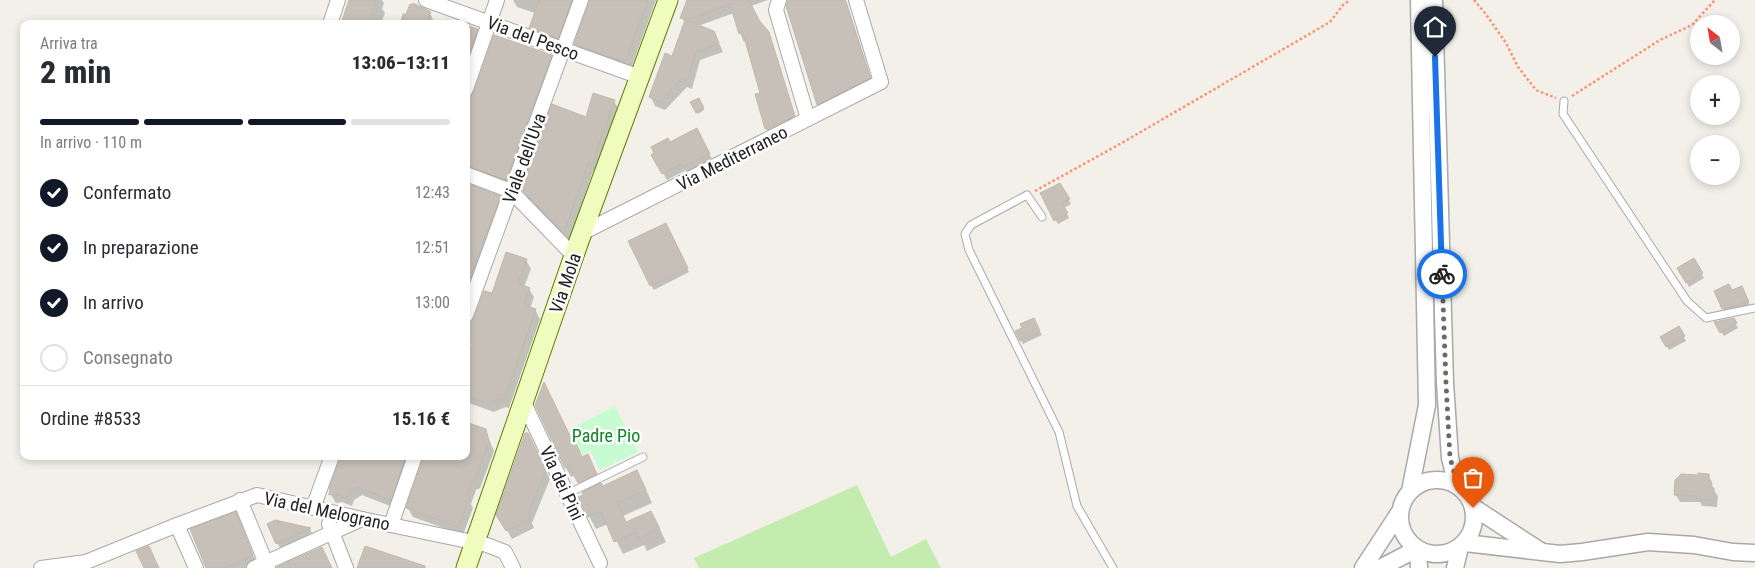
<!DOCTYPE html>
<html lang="it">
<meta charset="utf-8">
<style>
:root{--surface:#fff;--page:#f2f2f3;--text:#2b2b33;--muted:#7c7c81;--line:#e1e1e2;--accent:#111827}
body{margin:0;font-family:"Roboto Condensed",sans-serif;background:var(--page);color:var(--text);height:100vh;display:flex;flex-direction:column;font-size:19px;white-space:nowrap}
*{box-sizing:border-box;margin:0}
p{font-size:16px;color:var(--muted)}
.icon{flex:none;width:28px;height:28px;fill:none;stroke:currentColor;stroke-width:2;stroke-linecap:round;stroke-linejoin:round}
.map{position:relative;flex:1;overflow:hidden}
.drawer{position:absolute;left:20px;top:20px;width:450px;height:440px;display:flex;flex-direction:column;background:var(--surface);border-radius:10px;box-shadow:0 2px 8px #0003}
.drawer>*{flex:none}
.needle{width:32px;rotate:329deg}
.fabs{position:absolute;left:1690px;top:15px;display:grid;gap:10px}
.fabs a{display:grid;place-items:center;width:50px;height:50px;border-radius:50%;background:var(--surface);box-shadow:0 2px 8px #0003;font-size:25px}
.pin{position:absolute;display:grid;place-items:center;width:42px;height:42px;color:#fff;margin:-51px -21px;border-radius:50% 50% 50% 0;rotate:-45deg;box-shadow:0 0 5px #0007}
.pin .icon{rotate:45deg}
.courier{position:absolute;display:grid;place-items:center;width:50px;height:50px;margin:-25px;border:4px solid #1a73e8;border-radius:50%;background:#fff;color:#222;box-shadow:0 1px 6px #0007}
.overview em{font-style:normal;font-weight:800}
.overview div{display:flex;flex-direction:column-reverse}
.overview{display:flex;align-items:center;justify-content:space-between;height:85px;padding:0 20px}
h1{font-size:32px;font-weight:800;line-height:38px}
.bar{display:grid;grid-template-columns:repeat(4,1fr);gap:8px 5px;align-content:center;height:60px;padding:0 20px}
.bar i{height:6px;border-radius:4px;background:var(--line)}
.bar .selected{background:var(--accent)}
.bar p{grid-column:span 4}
.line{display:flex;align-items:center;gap:12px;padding:0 20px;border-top:1px solid var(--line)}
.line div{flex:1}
ol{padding:0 20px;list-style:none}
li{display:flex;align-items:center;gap:15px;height:55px}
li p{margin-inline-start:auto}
li .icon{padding:5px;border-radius:50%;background:var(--accent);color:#fff;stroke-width:4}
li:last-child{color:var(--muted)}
li i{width:28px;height:28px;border:2px solid var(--line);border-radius:50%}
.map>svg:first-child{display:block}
.grass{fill:#c5ecaf}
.park{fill:#c7fbd2}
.shadow{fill:#0003}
.building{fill:#c7c0b8;stroke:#c4b9aa}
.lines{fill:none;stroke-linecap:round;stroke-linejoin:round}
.service-casing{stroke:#a9a9a9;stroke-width:9}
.minor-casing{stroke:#a9a9a9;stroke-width:16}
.tertiary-casing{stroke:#a9a9a9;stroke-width:19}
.secondary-casing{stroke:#617e04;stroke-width:21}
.path{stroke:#fb9170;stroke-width:2.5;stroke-dasharray:2.5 2.5;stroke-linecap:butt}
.service{stroke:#fff;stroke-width:7}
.minor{stroke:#fff;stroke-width:14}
.tertiary{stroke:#fff;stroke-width:16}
.secondary{stroke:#f0fbbe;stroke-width:19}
.done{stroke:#6b6a68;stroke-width:5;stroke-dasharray:0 9}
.route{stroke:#1a73e8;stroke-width:6}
.labels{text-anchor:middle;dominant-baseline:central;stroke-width:5;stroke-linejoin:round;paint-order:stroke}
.street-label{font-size:18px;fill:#222;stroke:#fff}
.park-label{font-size:18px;fill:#0b8525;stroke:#fff}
</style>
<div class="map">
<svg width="1755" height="568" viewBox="0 0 1755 568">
<rect width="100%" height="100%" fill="#f2f0e9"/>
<!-- grass -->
<polygon class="grass" points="857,485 891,557 926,539 941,568 699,568 694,558"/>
<!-- park -->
<polygon class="park" points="615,406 638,452 600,470 590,451 582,455 570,429"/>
<!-- shadow -->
<g class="shadow">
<polygon points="351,0 382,0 384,3 382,9 385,13 381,24 342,24"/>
<polygon points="513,0 656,0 630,71 581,53 576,44 591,1 584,0 563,46 535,36 530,27 535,13 517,7"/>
<polygon points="688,0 768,0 751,6 759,23 768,33 796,122 771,137 766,129 756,95 761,93 746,40 744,42 740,33 734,13 698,26 714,32 723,52 700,60 692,89 687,87 665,110 655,106 651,97 672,57 685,23 682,18"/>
<polygon points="788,0 846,0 874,87 823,113 818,104"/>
<polygon points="403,13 407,15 430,13 435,24 402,24 401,19"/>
<polygon points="466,26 477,30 482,39 466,84"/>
<polygon points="551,56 556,64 511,188 466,176 466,98 472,97"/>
<polygon points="698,99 704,110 698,114 692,103"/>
<polygon points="614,101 619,110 597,172 593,171 569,240 528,198 523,189 587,118"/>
<polygon points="700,137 713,161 688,173 686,170 667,180 653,155 670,144"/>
<polygon points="466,185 499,197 504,206 466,310"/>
<polygon points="1060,185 1071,204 1064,208 1069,218 1058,224 1041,194"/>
<polygon points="668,229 689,272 654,290 651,285"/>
<polygon points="526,260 531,269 524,287 529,289 534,297 530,309 535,310 540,319 509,408 505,407 494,412 466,402 466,349 474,346 472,323 493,294"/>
<polygon points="1693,260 1704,278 1689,287 1679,269"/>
<polygon points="1715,291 1743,291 1750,306 1725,312"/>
<polygon points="1733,319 1738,328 1724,336 1716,323"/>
<polygon points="1033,320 1042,335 1023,344 1017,332 1023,329"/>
<polygon points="1679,328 1686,341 1669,350 1662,338"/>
<polygon points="485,430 494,451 480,488 476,490 471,504 473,508 463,535 413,517 408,508 425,456 422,456 466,456"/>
<polygon points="528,434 550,479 532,523 534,528 512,539 498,514"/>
<polygon points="573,443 575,475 571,477 566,468"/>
<polygon points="341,456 418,456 395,508 362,495 354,500 352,506 342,502 336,503 331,495"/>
<polygon points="597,475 602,488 644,485 652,503 623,516 627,523 658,525 666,542 647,551 644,545 623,554 608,524 596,529 589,516 585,493 579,483"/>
<polygon points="1708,475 1712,482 1713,489 1718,496 1717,507 1702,506 1700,502 1680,502 1676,495"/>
<polygon points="275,521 310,529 312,533 280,548 269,524"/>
<polygon points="240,523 257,564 249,568 207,568"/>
</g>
<!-- building -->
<g class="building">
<polygon points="349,0 376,0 368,24 341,24"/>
<polygon points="539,0 572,0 558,38 529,28"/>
<polygon points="590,0 648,0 625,62 574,44"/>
<polygon points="687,0 749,0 759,20 769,32 795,116 765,129 755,94 760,93 742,30 739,34 730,4 687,20 680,18"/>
<polygon points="788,0 845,0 870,78 817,105 786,6"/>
<polygon points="413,3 431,12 426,24 400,24 406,14 410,4 412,5"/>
<polygon points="685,20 714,31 719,43 696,52 687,81 681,79 660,102 649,97 665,53 672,56"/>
<polygon points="466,25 478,29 466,62"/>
<polygon points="494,35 552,55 506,180 466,165 466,98 471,96 474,92"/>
<polygon points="593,93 615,100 592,164 588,163 564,233 521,189 552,104 586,117"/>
<polygon points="699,98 704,108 696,113 690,102"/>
<polygon points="697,128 710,154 683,167 681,164 662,174 651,155 654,153 651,147 668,138 670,142"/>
<polygon points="466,183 500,196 467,285 466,285"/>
<polygon points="1060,183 1070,199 1062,203 1068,213 1054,221 1040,193"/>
<polygon points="666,223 688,268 650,286 628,241"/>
<polygon points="506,252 527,259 518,283 530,288 524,305 536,309 504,400 500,398 489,404 466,396 466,348 472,345 466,335 466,324 471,322 474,318 484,291 492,293"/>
<polygon points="1694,258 1703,273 1686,283 1677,268"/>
<polygon points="1729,284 1732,290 1742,286 1749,302 1722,309 1714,291"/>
<polygon points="1034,318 1040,331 1020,341 1015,331 1022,328 1020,324"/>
<polygon points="1734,318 1737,323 1720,333 1714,322"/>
<polygon points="1679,326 1685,336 1666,347 1660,337"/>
<polygon points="544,382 573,442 575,441 582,457 588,454 597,474 578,483 569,466 565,468 535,405"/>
<polygon points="466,422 486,429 489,441 475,479 472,481 466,497 469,498 458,527 406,508 424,456 466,456"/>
<polygon points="525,433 528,433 546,470 528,514 530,519 506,531 496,515"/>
<polygon points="341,456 406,456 391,500 357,487 350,491 347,498 336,494 329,495 330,486"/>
<polygon points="637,470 646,490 617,503 626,522 651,511 660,529 639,539 636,532 614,542 601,511 588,517 578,497 583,495 582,492 601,483 603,486"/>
<polygon points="1698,473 1709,474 1710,488 1714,488 1714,500 1697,500 1697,496 1674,495 1675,480 1681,474 1698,475"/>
<polygon points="236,512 253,555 225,568 206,568 190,529"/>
<polygon points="275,520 311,528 276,544 267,524"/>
<polygon points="149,546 159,568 144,568 136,551"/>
<polygon points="365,546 425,566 425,568 357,568"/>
<polygon points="322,547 332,568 277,568 277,567"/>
</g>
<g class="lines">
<defs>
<g id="service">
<polyline points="1564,101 1563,114 1687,301 1706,318 1755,308"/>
<polyline points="1042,217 1027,195 971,225 965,234 969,250 1059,432 1077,506 1113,568"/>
<polyline points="567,494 643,457"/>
</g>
<g id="minor">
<polyline points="426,0 640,77"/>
<polyline points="779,0 776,10 808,119"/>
<polyline points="330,24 338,0"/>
<polyline points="466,89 497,0"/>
<polyline points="466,174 511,191 574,256"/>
<polyline points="582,233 881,82 856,0"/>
<polyline points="466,315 581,0"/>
<polyline points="524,403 600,563"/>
<polyline points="240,500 268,568"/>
<polyline points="313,508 332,456"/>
<polyline points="329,524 346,568"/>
<polyline points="177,525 196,568"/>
<polyline points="391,525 415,456"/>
<polyline points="41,568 86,562 177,525 257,495 362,519 487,545 505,552 513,568"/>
<polyline points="254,568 362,519"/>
</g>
<g id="tertiary">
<polyline points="1434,0 1445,383 1450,458 1457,485"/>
<circle cx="1437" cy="517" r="37"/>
<polyline points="1410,491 1427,405 1419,0"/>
<polyline points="1473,507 1539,550"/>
<polyline points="1465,543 1560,554 1582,552 1648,542 1694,545 1733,552 1755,553"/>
<polyline points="1418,550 1419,568"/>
<polyline points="1363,568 1399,513"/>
<polyline points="1380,568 1407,554 1414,548"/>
<polyline points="1455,568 1460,547"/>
</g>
<polyline id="secondary" points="466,568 579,241 668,0"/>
</defs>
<!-- service casing -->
<use href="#service" class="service-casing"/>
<!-- minor casing -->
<use href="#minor" class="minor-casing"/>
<!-- tertiary casing -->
<use href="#tertiary" class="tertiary-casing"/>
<!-- secondary casing -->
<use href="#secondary" class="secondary-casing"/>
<!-- path -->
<g class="path">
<polyline points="1474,0 1485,13 1506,43 1518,67 1536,90 1556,98"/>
<polyline points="1572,96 1660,40 1692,25 1715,0"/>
<polyline points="1035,191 1120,144 1330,22 1343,5 1350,0"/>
</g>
<!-- service -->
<use href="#service" class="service"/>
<!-- minor -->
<use href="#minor" class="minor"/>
<!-- tertiary -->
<use href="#tertiary" class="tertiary"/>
<!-- secondary -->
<use href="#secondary" class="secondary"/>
</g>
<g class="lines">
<!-- done -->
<polyline class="done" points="1442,274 1446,383 1450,458 1458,485 1470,498 1473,508"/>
<!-- route -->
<polyline class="route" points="1435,57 1442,274"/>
</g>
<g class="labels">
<!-- street labels -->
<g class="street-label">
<text transform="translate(533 38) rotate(20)">Via del Pesco</text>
<text transform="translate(524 158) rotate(-70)">Viale dell'Uva</text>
<text transform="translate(732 158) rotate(-27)">Via Mediterraneo</text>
<text transform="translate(565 283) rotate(-71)">Via Mola</text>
<text transform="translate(562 483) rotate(65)">Via dei Pini</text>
<text transform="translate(327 511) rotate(12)">Via del Melograno</text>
</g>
<!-- park labels -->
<g class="park-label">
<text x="606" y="435">Padre Pio</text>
</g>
</g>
</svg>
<div class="fabs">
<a><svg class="needle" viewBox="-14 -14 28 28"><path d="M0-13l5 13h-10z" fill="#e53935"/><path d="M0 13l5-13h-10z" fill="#7c7c81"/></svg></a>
<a>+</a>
<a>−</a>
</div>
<div class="pin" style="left:1473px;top:508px;background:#ea580c"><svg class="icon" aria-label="bag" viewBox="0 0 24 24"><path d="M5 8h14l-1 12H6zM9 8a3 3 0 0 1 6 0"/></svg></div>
<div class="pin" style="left:1435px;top:57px;background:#1f2937"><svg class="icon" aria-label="home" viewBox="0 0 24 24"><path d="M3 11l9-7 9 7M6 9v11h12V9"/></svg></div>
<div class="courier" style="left:1442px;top:274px"><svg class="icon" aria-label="bike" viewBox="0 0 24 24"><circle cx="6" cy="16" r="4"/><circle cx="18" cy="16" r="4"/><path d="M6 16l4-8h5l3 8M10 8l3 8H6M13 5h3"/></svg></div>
<section class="drawer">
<div class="overview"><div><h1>2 min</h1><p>Arriva tra</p></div><em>13:06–13:11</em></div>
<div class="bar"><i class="selected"></i><i class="selected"></i><i class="selected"></i><i></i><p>In arrivo · 110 m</p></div>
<ol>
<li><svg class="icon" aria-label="check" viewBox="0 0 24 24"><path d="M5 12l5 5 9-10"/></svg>Confermato<p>12:43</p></li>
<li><svg class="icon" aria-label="check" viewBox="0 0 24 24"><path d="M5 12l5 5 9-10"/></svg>In preparazione<p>12:51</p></li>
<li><svg class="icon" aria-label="check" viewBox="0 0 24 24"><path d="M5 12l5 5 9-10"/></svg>In arrivo<p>13:00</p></li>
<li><i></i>Consegnato</li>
</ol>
<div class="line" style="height:65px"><div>Ordine #8533</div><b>15.16 €</b></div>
</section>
</div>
